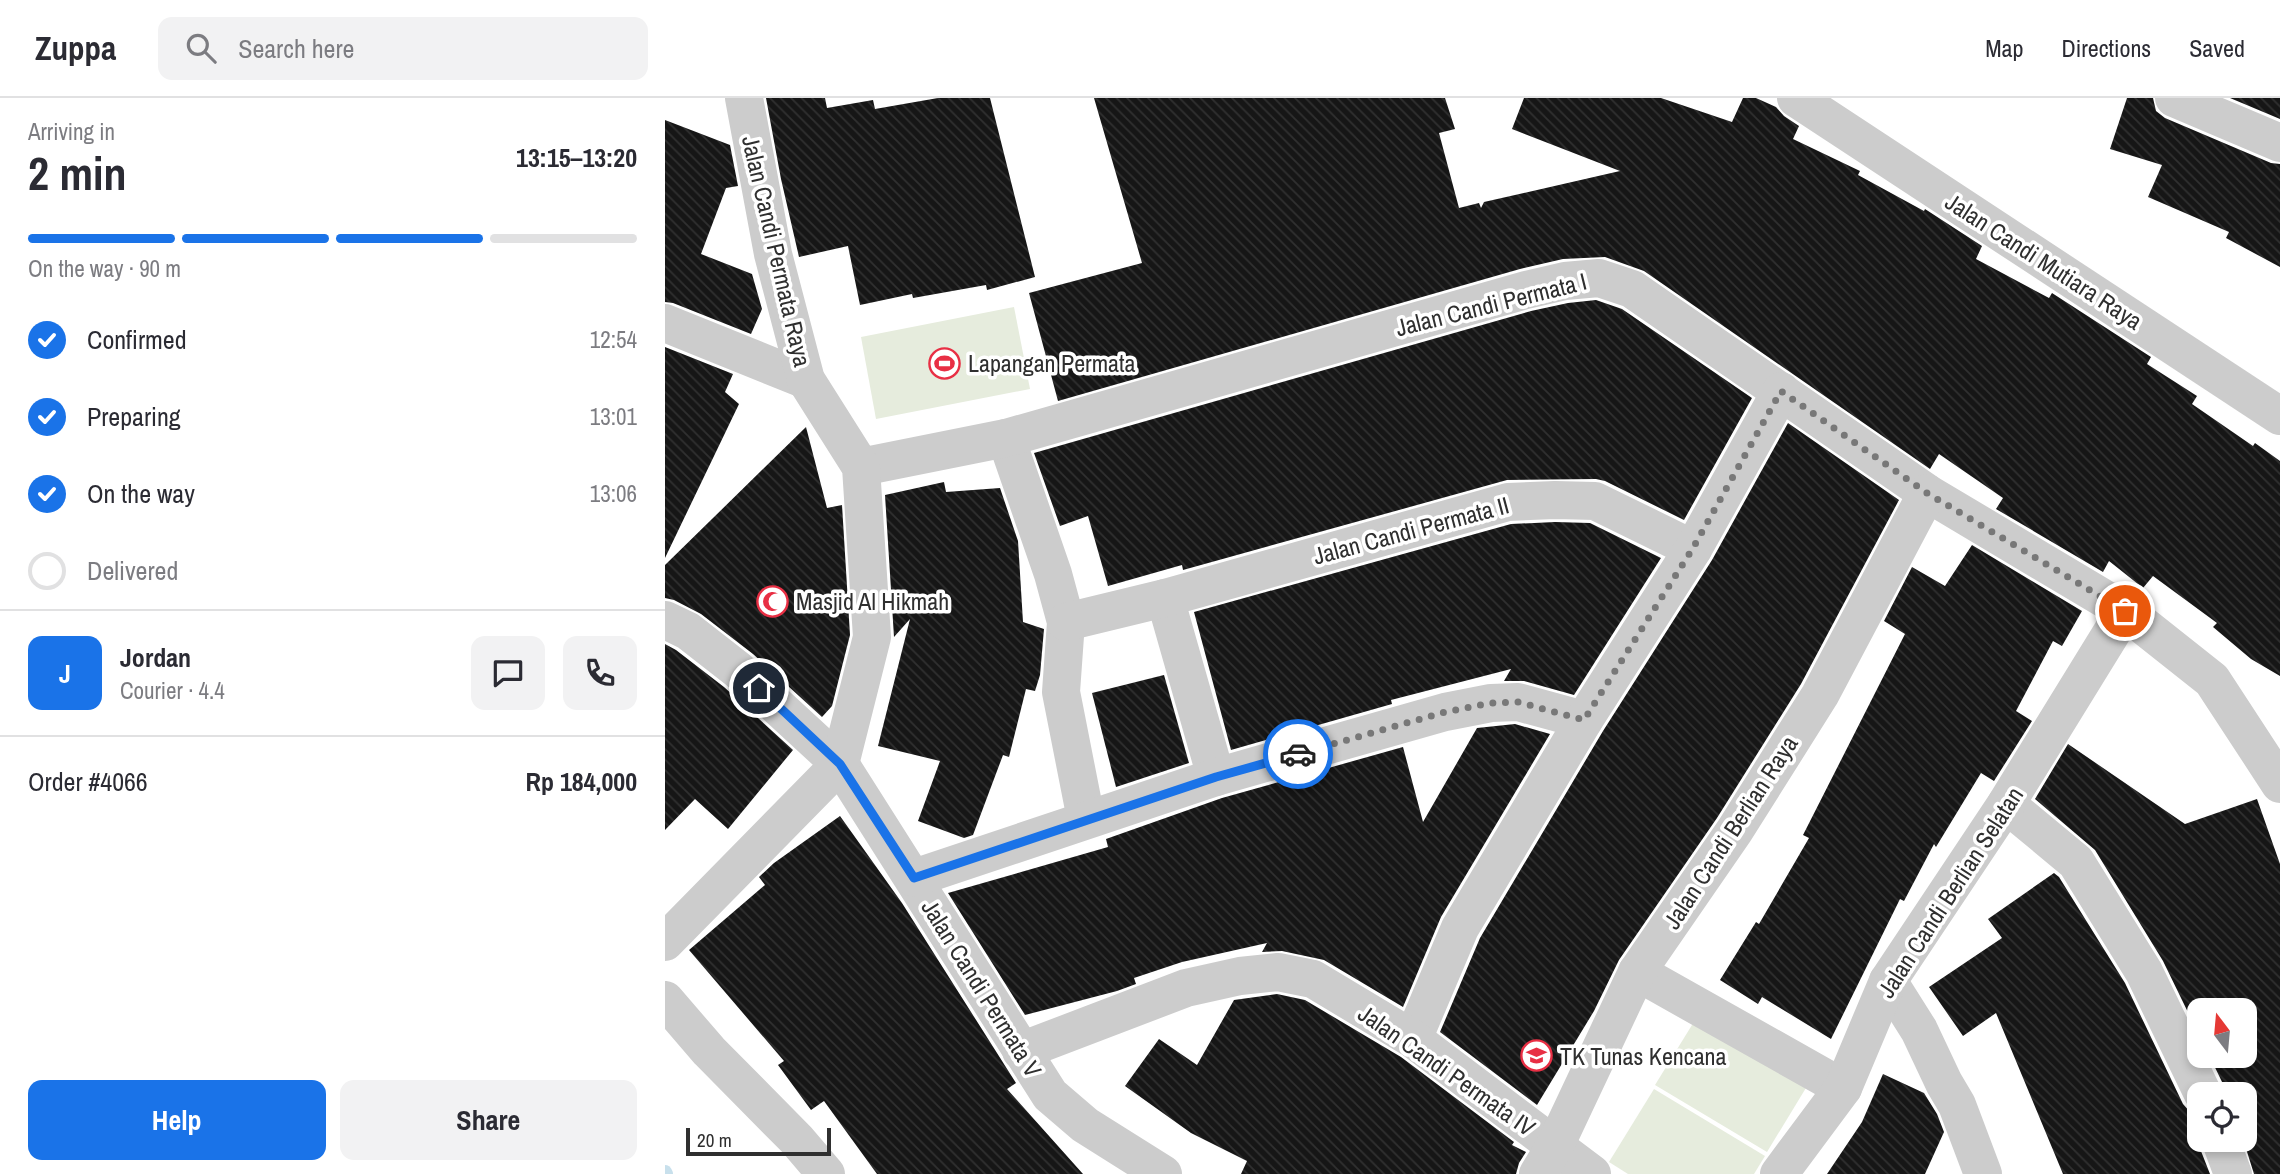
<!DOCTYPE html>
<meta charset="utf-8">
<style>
:root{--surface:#fff;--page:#f2f2f3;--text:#2b2b33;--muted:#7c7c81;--line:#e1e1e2;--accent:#1a73e8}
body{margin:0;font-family:"Archivo Narrow",sans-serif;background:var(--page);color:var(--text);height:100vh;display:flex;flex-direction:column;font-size:26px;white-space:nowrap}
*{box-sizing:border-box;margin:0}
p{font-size:23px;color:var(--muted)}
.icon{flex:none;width:38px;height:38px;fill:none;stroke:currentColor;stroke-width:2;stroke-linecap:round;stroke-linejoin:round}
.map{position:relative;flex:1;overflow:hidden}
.side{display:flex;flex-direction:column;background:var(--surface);width:665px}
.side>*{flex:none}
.needle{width:46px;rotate:344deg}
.fabs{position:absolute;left:1522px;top:900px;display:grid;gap:14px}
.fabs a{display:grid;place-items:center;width:70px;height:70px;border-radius:14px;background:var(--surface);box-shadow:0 4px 10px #0003;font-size:35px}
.scale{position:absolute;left:21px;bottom:18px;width:145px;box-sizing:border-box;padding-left:7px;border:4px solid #2f2f2f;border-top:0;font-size:19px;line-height:24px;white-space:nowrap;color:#2f2f2f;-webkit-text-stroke:5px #fff;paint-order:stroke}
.pin{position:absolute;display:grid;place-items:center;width:60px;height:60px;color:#fff;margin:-30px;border:4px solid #fff;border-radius:50%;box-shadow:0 2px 7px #0007}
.courier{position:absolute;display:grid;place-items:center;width:70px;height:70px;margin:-35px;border:5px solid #1a73e8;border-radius:50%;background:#fff;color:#222;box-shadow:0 2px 9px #0007}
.overview em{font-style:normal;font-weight:700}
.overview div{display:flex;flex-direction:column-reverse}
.overview{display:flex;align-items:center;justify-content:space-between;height:119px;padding:0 28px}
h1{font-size:46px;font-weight:700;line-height:52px}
.bar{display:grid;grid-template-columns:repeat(4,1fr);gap:10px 7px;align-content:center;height:84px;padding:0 28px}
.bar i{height:9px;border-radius:5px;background:var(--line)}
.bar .on{background:var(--accent)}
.bar p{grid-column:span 4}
.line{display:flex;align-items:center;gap:18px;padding:0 28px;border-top:2px solid var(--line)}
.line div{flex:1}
.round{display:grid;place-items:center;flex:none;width:74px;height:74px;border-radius:14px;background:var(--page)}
ol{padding:0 28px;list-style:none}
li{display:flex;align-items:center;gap:21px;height:77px}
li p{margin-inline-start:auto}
li .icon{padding:7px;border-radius:50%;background:var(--accent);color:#fff;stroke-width:4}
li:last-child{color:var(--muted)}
li i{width:38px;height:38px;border:4px solid var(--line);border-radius:50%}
.cta{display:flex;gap:14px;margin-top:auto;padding:14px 28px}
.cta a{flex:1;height:80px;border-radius:14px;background:var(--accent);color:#fff;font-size:28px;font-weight:700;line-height:80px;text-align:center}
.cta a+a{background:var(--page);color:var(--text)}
header{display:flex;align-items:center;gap:42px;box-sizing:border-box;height:98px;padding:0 35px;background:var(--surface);border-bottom:2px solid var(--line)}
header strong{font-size:33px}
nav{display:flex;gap:38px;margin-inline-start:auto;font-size:24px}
.search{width:490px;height:63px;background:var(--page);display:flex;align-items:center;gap:18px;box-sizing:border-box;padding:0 24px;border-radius:14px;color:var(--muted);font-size:26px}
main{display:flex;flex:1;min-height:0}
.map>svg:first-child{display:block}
.green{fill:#e6ecdd}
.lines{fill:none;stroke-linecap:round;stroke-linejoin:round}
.stream{stroke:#c8e0ec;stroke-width:14}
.building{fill:url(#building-back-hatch)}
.minor{stroke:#ccc;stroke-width:38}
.done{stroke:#787878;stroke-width:7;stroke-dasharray:0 12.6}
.route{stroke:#1a73e8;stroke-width:9}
.labels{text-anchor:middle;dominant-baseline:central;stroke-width:7;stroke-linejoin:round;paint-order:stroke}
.street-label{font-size:24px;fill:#2f2f2f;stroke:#fff}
.poi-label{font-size:24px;fill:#2f2f2f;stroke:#fff;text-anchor:start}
</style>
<header>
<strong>Zuppa</strong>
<div class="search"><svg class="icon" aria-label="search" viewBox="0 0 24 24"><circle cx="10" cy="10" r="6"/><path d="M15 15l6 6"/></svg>Search here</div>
<nav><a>Map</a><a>Directions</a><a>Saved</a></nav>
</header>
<main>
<section class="side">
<div class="overview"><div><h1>2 min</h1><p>Arriving in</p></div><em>13:15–13:20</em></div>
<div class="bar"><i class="on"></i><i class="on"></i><i class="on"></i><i></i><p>On the way · 90 m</p></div>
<ol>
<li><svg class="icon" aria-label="check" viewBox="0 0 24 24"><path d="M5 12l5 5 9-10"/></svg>Confirmed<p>12:54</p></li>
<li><svg class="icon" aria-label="check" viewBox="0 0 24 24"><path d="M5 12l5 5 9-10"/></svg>Preparing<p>13:01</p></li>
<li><svg class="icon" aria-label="check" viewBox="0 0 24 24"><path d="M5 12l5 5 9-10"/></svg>On the way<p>13:06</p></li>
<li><i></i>Delivered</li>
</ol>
<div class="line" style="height:126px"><b class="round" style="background:var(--accent);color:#fff">J</b><div><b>Jordan</b><p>Courier · 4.4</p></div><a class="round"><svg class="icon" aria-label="chat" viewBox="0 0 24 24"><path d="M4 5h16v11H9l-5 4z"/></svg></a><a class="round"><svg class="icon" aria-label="phone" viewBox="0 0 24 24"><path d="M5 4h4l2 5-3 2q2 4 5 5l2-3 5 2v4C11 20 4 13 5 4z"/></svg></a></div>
<div class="line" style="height:91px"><div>Order #4066</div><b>Rp 184,000</b></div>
<div class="cta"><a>Help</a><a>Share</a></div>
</section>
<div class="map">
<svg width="1615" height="1076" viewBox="0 0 1615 1076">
<defs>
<pattern id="building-back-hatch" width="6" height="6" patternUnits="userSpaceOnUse" patternTransform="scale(1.75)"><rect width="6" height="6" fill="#161616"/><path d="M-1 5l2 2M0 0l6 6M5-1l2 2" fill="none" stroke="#303030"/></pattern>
</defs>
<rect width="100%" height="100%" fill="#fff"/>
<!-- green -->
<g class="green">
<polygon points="349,209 365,291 211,321 196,239"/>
<polygon points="1035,914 1147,980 1102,1054 990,987"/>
<polygon points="989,991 1100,1058 1089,1076 963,1076 944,1064"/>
</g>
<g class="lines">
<!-- stream -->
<polyline class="stream" points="0,1074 1,1076"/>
</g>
<!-- building -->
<g class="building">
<polygon points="101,0 160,0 162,10 208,2 210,11 273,0 325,0 370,179 322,192 321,187 248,200 247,196 195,207 183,148 134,159 116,81"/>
<polygon points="429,0 780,0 790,31 774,35 794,110 814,105 816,110 819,104 955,73 847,31 859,0 996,0 1067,24 1078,0 1091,0 1111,9 1119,18 1134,28 1128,41 1195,73 1193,77 1259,113 1260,111 1317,148 1311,161 1384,200 1387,195 1486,259 1482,266 1532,298 1527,306 1588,348 1590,345 1615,363 1615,578 1586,561 1548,529 1552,525 1488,478 1478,490 1444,463 1438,474 1331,411 1338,400 1274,356 1265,371 979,173 940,159 898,161 855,171 393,303 364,195 477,165"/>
<polygon points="1462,0 1488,0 1491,13 1500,20 1606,65 1615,66 1615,169 1561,140 1564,134 1483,99 1497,67 1445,51"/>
<polygon points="1565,0 1615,0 1615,21"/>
<polygon points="0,22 65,47 73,88 61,90 36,156 87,176 97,211 86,236 8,205 0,204"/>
<polygon points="931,202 957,211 1087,300 1019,422 940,383 931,381 842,382 518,472 517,467 443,488 423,418 395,428 369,355 866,213 903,205"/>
<polygon points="0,249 68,276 60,294 74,306 0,460"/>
<polygon points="1123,325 1234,402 1136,586 1052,720 954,862 929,913 872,1007 775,934 815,840 938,633 1047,462"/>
<polygon points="141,329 162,410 177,407 185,537 167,608 157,619 88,556 36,516 9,502 0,500 0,467"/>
<polygon points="279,384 281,394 335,390 353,443 358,524 379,531 375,577 370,593 361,591 344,659 338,657 308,737 299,740 253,723 275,663 213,648 245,521 229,539 220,397"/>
<polygon points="890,424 925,425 996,460 909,597 859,583 839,583 846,571 726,602 727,606 566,652 529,514 846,426"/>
<polygon points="1307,447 1417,513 1397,548 1388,543 1351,613 1367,623 1329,683 1316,675 1271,749 1269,746 1239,803 1235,801 1166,941 1097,899 1093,906 1055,882 1091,824 1094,826 1144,740 1138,737 1240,536 1219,523 1247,469 1280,488"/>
<polygon points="0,546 11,552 59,589 128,652 63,731 30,701 0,732"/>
<polygon points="499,577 524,665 451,689 427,595"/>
<polygon points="850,626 885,636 776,819 738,909 659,862 617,853 597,854 602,845 517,864 469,880 471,886 452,893 360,917 283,795 443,749 441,741 557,700 738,649 758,724 812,630"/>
<polygon points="1403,646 1520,726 1592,701 1615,766 1615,1076 1589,1076 1578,1041 1580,1041 1580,996 1560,996 1558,986 1544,957 1580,957 1580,912 1535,912 1535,939 1498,863 1430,752 1370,701"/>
<polygon points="175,718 237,805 351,985 342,991 418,1076 212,1076 159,1003 146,1012 113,967 119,963 24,852 100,787 94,779 109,765"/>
<polygon points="1389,775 1394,779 1460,885 1518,1006 1525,1014 1535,1017 1534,1048 1545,1076 1398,1076 1331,915 1298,938 1264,889 1337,840 1323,821"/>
<polygon points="612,896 640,902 736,959 849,1044 847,1047 861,1054 854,1065 851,1076 576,1076 582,1063 526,1035 460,988 494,941 532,967 569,902"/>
<polygon points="1218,976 1259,995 1272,1016 1279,1034 1260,1076 1162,1076 1197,1024"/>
</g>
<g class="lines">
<!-- minor -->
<g class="minor">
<polyline points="1131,0 1615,318"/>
<polyline points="1509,0 1615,45"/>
<polyline points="0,225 141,282"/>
<polyline points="341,340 388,476 401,524 396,594 421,721"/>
<polyline points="196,369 341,340 861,192 900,183 934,180 967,191 1262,395 1460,513 1547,582 1615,686"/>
<polyline points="500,500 551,679"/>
<polyline points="0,522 23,533 73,572 175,666 385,997 420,1027 498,1076"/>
<polyline points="401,524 500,500 843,404 890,402 930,403 1028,451"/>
<polyline points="1341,706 1411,764 1479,874 1538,996"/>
<polyline points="249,780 551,679 780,614 826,605 853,604 919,622"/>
<polyline points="0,844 175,666 207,539 196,369 141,282 108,156 79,0"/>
<polyline points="972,874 1178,990"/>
<polyline points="1223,883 1254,932 1279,985 1292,1007 1318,1076"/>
<polyline points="0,902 44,953 132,1042 161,1076"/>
<polyline points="748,941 795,830 919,622 1028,451 1116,293"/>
<polyline points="356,953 521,890 575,878 613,874 648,881 748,941 927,1076"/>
<polyline points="1555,1041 1568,1076"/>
<polyline points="873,1076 890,1048 972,874 1070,732 1155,597 1262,395"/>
<polyline points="1114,1076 1178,990 1223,883 1341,706 1460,513"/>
</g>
</g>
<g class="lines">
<!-- done -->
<polyline class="done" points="633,656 780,614 826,605 853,604 919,622 1028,450 1116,293 1262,395 1460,513"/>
<!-- route -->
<polyline class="route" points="94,590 175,666 249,780 551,679 633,656"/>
</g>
<!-- icons -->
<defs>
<symbol id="stadium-ring" viewBox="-11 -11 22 22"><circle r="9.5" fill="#fff" stroke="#e82f44" stroke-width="1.5"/><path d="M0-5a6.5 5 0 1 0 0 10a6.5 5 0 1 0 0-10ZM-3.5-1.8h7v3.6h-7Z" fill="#e82f44"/></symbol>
<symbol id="mosque-ring" viewBox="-11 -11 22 22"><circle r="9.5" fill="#fff" stroke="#e82f44" stroke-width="1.5"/><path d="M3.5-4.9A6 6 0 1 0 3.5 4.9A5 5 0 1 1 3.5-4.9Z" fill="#e82f44"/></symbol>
<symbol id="school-ring" viewBox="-11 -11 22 22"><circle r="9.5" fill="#fff" stroke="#e82f44" stroke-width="1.5"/><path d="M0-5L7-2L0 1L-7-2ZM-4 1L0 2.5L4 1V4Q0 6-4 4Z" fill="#e82f44"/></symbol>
</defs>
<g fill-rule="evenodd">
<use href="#stadium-ring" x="262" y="248" width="35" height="35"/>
<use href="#mosque-ring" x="90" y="486" width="35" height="35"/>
<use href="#school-ring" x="854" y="940" width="35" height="35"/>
</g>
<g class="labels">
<!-- street labels -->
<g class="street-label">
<text transform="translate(112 153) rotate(77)">Jalan Candi Permata Raya</text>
<text transform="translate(1379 163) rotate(33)">Jalan Candi Mutiara Raya</text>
<text transform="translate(826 206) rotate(-14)">Jalan Candi Permata I</text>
<text transform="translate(746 432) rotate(-15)">Jalan Candi Permata II</text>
<text transform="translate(1065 734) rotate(-57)">Jalan Candi Berlian Raya</text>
<text transform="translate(1285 794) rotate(-57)">Jalan Candi Berlian Selatan</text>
<text transform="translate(317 890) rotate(58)">Jalan Candi Permata V</text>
<text transform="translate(782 972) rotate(35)">Jalan Candi Permata IV</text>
</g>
<!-- poi labels -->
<g class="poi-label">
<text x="303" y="265">Lapangan Permata</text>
<text x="131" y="503">Masjid Al Hikmah</text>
<text x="895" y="958">TK Tunas Kencana</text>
</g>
</g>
</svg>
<div class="fabs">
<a><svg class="needle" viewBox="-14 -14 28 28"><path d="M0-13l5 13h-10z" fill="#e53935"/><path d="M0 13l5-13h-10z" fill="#7c7c81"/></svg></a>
<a><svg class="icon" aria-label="locate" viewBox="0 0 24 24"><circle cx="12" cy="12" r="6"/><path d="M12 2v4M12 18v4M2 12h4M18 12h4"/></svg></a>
</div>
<div class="scale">20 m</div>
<div class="pin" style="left:1460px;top:513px;background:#ea580c"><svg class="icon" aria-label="bag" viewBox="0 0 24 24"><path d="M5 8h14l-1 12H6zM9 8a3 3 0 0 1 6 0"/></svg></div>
<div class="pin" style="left:94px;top:590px;background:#1f2937"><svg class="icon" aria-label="home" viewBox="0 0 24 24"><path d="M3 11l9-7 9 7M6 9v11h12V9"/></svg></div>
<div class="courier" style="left:633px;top:656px"><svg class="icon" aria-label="car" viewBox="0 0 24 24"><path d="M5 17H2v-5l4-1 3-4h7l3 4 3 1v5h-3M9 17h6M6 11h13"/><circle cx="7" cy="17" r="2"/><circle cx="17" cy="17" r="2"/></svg></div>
</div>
</main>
